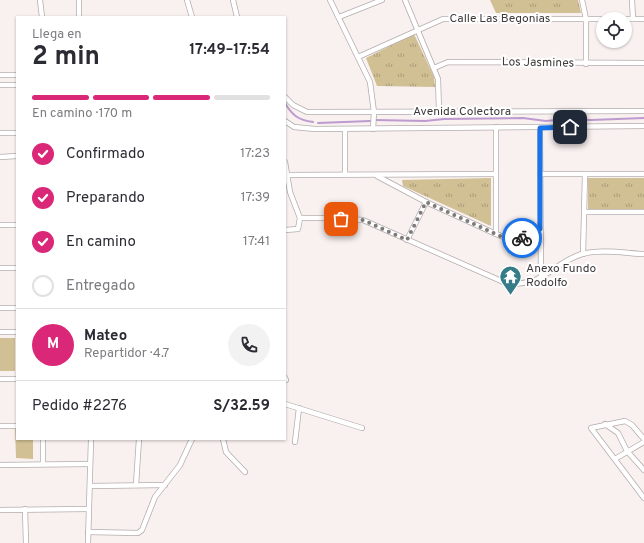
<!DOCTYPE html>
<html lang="es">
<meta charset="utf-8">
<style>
:root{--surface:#fff;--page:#f2f2f3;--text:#2b2b33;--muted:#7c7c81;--line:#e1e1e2;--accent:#db2777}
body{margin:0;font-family:Overpass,sans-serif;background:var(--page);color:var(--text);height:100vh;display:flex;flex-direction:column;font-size:15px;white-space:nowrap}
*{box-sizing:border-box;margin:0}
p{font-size:13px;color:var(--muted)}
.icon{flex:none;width:22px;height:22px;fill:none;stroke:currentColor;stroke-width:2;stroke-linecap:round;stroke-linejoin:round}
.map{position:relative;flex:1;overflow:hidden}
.sheet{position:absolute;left:16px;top:16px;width:270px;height:424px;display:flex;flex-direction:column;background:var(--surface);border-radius:0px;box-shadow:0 1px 3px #0004}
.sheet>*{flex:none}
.tools{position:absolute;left:596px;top:12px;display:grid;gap:8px}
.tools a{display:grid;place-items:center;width:36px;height:36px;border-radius:50%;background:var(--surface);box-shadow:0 1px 3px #0004;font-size:20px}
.pin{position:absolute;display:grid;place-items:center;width:34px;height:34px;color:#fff;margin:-17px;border-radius:8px;box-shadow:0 2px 6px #0006}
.courier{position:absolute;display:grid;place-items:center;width:40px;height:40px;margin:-20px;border:3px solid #1a73e8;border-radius:50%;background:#fff;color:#222;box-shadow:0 1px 5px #0007}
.overview em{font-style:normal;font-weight:700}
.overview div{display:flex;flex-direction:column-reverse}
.overview{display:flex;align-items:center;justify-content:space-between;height:68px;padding:0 16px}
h1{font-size:26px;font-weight:700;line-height:30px}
.bar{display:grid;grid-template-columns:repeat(4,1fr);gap:6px 4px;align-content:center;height:48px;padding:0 16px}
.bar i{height:5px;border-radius:3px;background:var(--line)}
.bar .selected{background:var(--accent)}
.bar p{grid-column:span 4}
.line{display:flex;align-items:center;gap:10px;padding:0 16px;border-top:1px solid var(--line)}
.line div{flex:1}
.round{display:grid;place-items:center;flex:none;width:42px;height:42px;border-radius:21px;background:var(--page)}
ol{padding:0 16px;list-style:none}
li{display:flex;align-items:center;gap:12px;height:44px}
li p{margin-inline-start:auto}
li .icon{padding:4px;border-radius:50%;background:var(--accent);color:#fff;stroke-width:4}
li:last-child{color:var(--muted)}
li i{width:22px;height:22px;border:2px solid var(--line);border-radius:50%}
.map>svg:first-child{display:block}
.grass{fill:#d1c094}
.park{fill:url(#park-tufts)}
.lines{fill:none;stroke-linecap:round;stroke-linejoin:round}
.stream{stroke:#bd9acf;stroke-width:2}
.minor-casing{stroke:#b4acac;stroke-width:6}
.minor{stroke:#fff;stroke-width:4.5}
.done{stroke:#7f7a7a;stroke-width:4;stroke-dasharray:0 7.2}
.route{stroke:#1a73e8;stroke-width:5}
.labels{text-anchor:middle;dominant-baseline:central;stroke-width:4;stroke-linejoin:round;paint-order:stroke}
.street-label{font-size:12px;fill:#3e3a3a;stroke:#fff}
.poi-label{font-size:12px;fill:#3e3a3a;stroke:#fff;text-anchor:start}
</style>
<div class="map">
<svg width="644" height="543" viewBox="0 0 644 543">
<defs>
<pattern id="park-tufts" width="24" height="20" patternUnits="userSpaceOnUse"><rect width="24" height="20" fill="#d1c094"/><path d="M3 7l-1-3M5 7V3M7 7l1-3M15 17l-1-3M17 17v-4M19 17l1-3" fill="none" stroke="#ab9d7a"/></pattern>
</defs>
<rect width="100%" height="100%" fill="#f9f1f0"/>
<!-- grass -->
<g class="grass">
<rect x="0" y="338" width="15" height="33"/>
<polygon points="15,428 17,428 17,439 33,439 33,459 16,458"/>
</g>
<!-- park -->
<g class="park">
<polygon points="490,0 578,0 581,13 496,13"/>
<polygon points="414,34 434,77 435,87 377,86 366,58"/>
<polygon points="491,178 491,226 403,186 402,180"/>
<rect x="588" y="178" width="56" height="31"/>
</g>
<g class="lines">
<!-- stream -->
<g class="stream">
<path d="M285,103c7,12 13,17 28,19"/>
<polyline points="375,120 425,121 444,119 523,118 546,121 566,119 591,120 644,118"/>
<polyline points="318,123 370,121"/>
</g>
<defs>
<g id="minor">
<polyline points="40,0 42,17"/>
<polyline points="187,0 192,17"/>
<polyline points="233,0 237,17"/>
<polyline points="330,0 370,82 374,112 373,129"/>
<polyline points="405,0 438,79 439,111"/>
<polyline points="582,0 586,19 586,64"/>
<polyline points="632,0 633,19"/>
<polyline points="79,17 79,0"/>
<polyline points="339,17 382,0"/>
<polyline points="625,19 644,19"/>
<polyline points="358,57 443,19 603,19"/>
<polyline points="434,68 448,62 644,63"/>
<polyline points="0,75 17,75"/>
<polyline points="0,85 17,85"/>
<polyline points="285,97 293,105 307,112 644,111"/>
<polyline points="285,121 294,127 315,129 644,126"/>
<path d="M496,127v107c16,8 29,5 44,-5"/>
<polyline points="540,128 541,278"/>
<polyline points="0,133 17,133"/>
<polyline points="0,157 17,156"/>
<polyline points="285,162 290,192 300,218 298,229 285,230"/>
<polyline points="345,174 345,129"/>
<polyline points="540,174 644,174"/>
<polyline points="287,175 496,174"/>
<polyline points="377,176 426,202 496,234"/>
<polyline points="585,212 644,212"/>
<path d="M300,218h30l33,2 145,64c11,0 24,-1 33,-7 15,-8 24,-18 41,-23 19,-5 42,-1 62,0"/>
<polyline points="0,225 17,225"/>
<polyline points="407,240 426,202"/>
<polyline points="583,254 585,174"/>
<polyline points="0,268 17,268"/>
<polyline points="0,308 17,308"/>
<polyline points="0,332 17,332"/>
<polyline points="285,378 286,380"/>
<polyline points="0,379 17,379"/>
<polyline points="285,404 362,428"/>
<polyline points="605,424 618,433 627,451 644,470"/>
<polyline points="0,426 17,426"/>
<polyline points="223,439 226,452 245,472"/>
<polyline points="644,439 632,425 625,421 591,428 644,498"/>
<polyline points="295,442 299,408"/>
<polyline points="615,459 644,442"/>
<polyline points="43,464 43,439"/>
<polyline points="0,465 90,464"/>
<polyline points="136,485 139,439"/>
<polyline points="90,486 165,485"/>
<polyline points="25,509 26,543"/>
<polyline points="0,510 88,509"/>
<polyline points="88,532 138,533 142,530 155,497 180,465 192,439"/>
<polyline points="88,543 91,439"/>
</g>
</defs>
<!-- minor casing -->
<use href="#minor" class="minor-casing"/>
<!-- minor -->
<use href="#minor" class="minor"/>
</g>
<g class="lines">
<!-- done -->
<polyline class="done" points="341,219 363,220 407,240 426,202 502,237 511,240 522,238"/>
<!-- route -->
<polyline class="route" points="522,238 540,229 540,128 570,127"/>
</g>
<!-- icons -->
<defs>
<symbol id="temple-pin" viewBox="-11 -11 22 30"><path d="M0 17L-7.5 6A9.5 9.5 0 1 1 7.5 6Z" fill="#367b88" stroke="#fff"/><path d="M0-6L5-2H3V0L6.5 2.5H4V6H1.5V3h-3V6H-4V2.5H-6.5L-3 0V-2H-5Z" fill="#fff"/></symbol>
</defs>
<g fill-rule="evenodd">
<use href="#temple-pin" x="498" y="264" width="25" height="34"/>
</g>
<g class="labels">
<!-- street labels -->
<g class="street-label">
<text x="500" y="19">Calle Las Begonias</text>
<text transform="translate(538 63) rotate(1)">Los Jasmines</text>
<text x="462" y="112">Avenida Colectora</text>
</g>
<!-- poi labels -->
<g class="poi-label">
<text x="526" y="269">Anexo Fundo<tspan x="526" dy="14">Rodolfo</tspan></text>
</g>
</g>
</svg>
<div class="tools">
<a><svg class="icon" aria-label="locate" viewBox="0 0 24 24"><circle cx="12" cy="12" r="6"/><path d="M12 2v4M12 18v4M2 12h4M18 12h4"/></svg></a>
</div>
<div class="pin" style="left:341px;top:219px;background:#ea580c"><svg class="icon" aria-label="bag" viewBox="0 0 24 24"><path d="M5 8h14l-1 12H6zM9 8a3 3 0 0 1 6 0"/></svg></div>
<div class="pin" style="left:570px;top:127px;background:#1f2937"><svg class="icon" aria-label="home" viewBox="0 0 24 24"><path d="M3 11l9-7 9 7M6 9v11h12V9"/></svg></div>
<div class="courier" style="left:522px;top:238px"><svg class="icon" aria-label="bike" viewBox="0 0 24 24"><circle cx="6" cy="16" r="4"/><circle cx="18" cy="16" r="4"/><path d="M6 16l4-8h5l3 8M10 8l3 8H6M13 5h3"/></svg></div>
<section class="sheet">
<div class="overview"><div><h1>2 min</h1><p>Llega en</p></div><em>17:49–17:54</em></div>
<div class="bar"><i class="selected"></i><i class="selected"></i><i class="selected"></i><i></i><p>En camino · 170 m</p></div>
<ol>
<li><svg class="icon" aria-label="check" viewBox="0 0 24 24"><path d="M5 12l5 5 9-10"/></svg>Confirmado<p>17:23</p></li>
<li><svg class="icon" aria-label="check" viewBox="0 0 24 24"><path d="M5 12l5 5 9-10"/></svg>Preparando<p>17:39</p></li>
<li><svg class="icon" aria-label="check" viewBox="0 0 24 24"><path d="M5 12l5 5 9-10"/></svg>En camino<p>17:41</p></li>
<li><i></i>Entregado</li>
</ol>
<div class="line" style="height:72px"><b class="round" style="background:var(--accent);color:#fff">M</b><div><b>Mateo</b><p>Repartidor · 4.7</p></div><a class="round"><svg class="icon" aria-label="phone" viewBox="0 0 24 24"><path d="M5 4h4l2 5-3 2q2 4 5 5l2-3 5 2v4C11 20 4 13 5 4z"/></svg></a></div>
<div class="line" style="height:52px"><div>Pedido #2276</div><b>S/32.59</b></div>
</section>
</div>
